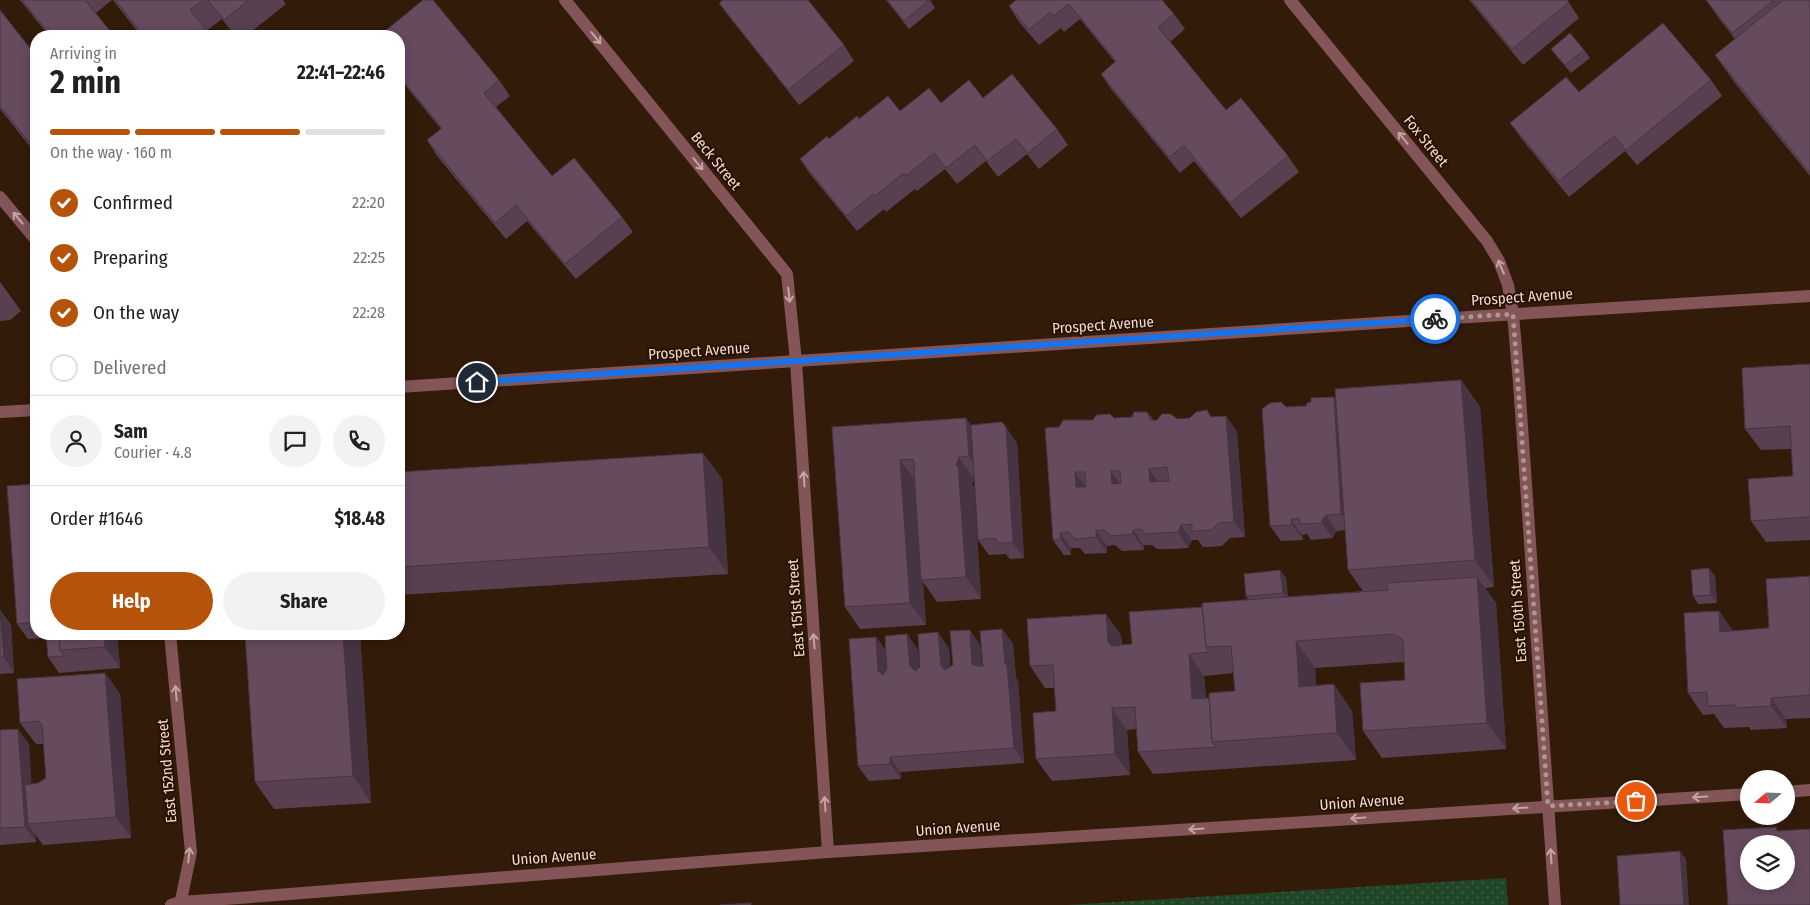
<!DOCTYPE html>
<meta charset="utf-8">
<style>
:root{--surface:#fff;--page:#f2f2f2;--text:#202124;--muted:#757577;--line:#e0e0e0;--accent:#b45309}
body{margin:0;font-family:"Fira Sans Condensed",sans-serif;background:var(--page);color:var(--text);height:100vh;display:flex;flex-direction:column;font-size:19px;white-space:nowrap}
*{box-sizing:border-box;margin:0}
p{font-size:16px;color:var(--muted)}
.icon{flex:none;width:28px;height:28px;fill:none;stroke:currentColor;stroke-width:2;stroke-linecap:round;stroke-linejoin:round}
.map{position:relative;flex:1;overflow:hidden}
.panel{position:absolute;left:30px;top:30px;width:375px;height:610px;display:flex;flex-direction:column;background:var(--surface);border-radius:20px;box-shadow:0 2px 12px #0003}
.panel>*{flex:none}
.needle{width:32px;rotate:251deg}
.controls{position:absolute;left:1740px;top:770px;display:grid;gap:10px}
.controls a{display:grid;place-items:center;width:55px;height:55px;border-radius:50%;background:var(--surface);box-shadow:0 2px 12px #0003;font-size:25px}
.pin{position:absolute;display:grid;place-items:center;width:42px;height:42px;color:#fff;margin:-21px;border:2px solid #fff;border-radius:50%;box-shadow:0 1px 5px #0007}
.courier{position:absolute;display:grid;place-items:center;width:50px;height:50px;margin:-25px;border:4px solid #1a73e8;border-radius:50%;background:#fff;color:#222;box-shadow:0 1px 6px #0007}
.summary em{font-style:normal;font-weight:700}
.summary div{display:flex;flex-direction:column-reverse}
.summary{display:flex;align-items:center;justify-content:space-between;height:85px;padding:0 20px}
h1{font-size:32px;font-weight:700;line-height:38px}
.bar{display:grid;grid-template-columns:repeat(4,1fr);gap:8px 5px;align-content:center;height:60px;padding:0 20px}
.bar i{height:6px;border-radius:4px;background:var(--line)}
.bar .current{background:var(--accent)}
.bar p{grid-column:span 4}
.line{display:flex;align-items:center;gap:12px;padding:0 20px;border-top:1px solid var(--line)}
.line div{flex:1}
.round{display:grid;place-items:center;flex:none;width:52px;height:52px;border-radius:26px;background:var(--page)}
ol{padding:0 20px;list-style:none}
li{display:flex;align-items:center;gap:15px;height:55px}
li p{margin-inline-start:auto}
li .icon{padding:5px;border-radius:50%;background:var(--accent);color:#fff;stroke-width:4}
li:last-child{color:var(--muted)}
li i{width:28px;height:28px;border:2px solid var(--line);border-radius:50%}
.primary-button{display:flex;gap:10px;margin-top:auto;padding:10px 20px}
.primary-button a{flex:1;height:58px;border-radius:30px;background:var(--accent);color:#fff;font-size:20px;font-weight:700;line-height:58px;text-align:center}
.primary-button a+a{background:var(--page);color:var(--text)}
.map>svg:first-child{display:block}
.park{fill:url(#park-dots)}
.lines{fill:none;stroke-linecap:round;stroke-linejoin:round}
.minor{stroke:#835558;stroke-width:12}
.wall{fill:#584051;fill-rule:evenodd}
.shaded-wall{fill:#473442}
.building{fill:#664b5e;stroke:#473442;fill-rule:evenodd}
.oneway{stroke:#c3a5a1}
.done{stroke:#ac988b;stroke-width:5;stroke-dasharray:0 9}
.route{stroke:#1a73e8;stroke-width:6}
.labels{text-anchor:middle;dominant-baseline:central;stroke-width:4;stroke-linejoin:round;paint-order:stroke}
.street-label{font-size:15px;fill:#eddbd1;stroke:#291102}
</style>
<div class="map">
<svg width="1810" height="905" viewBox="0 0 1810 905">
<defs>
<pattern id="park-dots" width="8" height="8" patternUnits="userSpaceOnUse" patternTransform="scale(1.25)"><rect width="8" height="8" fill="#214527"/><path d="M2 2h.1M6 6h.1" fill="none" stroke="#425f45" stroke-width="1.8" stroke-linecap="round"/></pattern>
</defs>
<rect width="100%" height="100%" fill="#331b0a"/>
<!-- park -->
<polygon class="park" points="1506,878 1508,905 1067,905"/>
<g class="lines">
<!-- minor -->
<g class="minor">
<polyline points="565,0 787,274 796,361 828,852"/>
<polyline points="1290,0 1487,241 1499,261 1508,285 1513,314 1519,383 1555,905"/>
<polyline points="0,197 36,240"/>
<polyline points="399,387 1469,317 1810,296"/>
<polyline points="0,412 36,410"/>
<polyline points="170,634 191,852 180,905"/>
<polyline points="1786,792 1810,790"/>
<polyline points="171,905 180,902 239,898 828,852 1749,794"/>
</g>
</g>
<!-- wall -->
<g class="wall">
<polygon points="20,0 112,0 96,13 114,36 49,36"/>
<polygon points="113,0 283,0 286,4 246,36 235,36 222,19 206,31 211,36 141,36"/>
<polygon points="886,0 930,0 935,8 909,29"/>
<polygon points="1162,0 1174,14 1185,29 1170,42 1226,110 1288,156 1299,172 1241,218 1194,161 1180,173 1111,89 1101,74 1115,62 1080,19 1064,32 1061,28 1039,45 1019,22 1009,6"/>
<polygon points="1469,0 1567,0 1579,18 1523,65"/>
<polygon points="1706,0 1810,0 1810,176 1734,82 1715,55 1735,39 1720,20"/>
<polygon points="719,3 844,45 854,61 799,105 730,18"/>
<polygon points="0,10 36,56 36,154 0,109"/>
<polygon points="399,36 499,80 510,96 496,107 552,176 622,217 633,232 576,279 527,221 506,239 437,156 427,140 441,129 399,78"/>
<polygon points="1551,49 1584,50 1590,58 1571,73 1557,57"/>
<polygon points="1711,80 1722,96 1637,165 1625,151 1569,197 1521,138 1510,123 1579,92"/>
<polygon points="983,98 1057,129 1068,145 1039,169 1027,154 998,177 986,161 957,184 945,169 917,191 915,189 886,212 884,209 857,231 810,174 800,159 859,118 941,103"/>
<polygon points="0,282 21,311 10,320 0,321"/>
<polygon points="1810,364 1810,540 1766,542 1751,521 1793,476 1791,449 1761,450 1745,429"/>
<path d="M1461,380l19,27 14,180 -9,1 11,15 10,146 -124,9 -19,-27 42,-51 -1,-18 -89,6 1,18 36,25 4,49 -203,14 -15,-22 -2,-23 -9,1 3,45 -78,6 -16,-22 20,-48 -2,-23h-9l-15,-22 91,-31 1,10 10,-1 70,-37 46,-8 -2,-3 34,-26 6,8 2,19 75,-6 -15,-21 -3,-40 -8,1 -4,5v2l-22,2 -4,-6 -5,1 1,5 -22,1 -11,-15 16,-119 20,-1 5,-4 23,-5 1,2zM1233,673l2,18 -29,7 -2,-22z"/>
<polygon points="1147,412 1154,421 1226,416 1237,432 1245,537 1230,538 1222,546 1209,547 1203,547 1198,540 1192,540 1188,548 1173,549 1157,549 1152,545 1144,545 1144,550 1122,551 1115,545 1107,546 1107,553 1085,554 1080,548 1071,548 1071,555 1064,555 1053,540 1059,427 1093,420 1132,417"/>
<polygon points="971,425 1017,443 1024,558 1010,559 1006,554 989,555 978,540 974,479 972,485 974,487 981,599 937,602 923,582 926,625 860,629 845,607 832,427"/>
<polygon points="703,453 722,479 728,574 399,595 399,472"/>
<polygon points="36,484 36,634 117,634 120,668 59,673 48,657 47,638 28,639 17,624"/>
<polygon points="1715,576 1717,603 1698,604 1693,596"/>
<polygon points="1810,576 1810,718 1786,719 1787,728 1751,730 1749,727 1724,728 1714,714 1703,715 1688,693 1733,631 1769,628"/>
<polygon points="0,610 11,625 14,673 0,674"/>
<polygon points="1002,629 1013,644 1016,678 1018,681 1024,763 900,772 901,779 869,781 858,766 876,637 886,651 907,634 918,650 919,667 949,648 950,667 953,665 970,630 980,645 982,666 983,666"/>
<polygon points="245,634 360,634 371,803 274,809 255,782"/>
<polygon points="105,673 120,694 131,838 43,845 35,834 36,842 0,845 0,730 29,744 31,784 38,783 46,778 43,744 36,744 20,723"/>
</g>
<!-- shaded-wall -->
<g class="shaded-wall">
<polygon points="1461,380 1480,407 1494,587 1475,560"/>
<polygon points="1334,397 1345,412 1352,530 1341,514"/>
<polygon points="1226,416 1237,432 1245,537 1234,522"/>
<polygon points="966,418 981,440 984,478 969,456"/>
<polygon points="1006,427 1017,443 1024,558 1013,543"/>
<polygon points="703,453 722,479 728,574 709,547"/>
<polygon points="959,457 974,479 972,485 974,487 981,599 966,577 956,466"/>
<polygon points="900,460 916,481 921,580 923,582 926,625 910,603"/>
<polygon points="1149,469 1160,484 1150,482"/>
<polygon points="1111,471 1122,487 1112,484"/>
<polygon points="1075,472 1086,487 1076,487"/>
<polygon points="1326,515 1337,531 1333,536 1333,538 1322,523 1322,520"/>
<polygon points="1291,519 1302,535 1303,540 1292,525"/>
<polygon points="1181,525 1192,540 1188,548 1178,532"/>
<polygon points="1096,530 1107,546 1107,553 1096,537"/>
<polygon points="1133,530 1144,545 1144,550 1133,534"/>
<polygon points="1060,533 1071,548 1071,555 1061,539"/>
<polygon points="1709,568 1715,576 1717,603 1711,595"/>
<polygon points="1280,570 1286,578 1288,601 1283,593"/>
<polygon points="1477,577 1496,603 1506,749 1487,723"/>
<polygon points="0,610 11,625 14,673 4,657"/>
<polygon points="1719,611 1734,632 1720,632"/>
<polygon points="1106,614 1121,635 1123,664 1108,642"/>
<polygon points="1002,629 1013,644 1016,678 1018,681 1024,763 1014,748 1005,663"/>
<polygon points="970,630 980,645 983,679 972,664"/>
<polygon points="938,632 949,648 951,682 941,666"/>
<polygon points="104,634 117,634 120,668 105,647"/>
<polygon points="343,634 360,634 371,803 353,776"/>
<polygon points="907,634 918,650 920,681 910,666"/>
<polygon points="876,637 886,652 889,687 878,671"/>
<polygon points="1296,641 1315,668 1318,713 1299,687"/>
<polygon points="1189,654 1204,676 1207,721 1192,699"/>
<polygon points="105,673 120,694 131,838 116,817"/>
<polygon points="1334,684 1352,711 1356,760 1337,733"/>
<polygon points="1771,698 1786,719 1787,728 1771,706"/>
<polygon points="1112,708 1127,730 1130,775 1115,754"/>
<polygon points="18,729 29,744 34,823 28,824 35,834 36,842 25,827"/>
<polygon points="890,757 900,772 901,779 890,764"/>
<polygon points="1680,851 1686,859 1689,905 1684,905"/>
</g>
<!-- building -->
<g class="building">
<polygon points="22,0 85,0 114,36 51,36"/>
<polygon points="115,0 203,0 190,10 211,36 144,36"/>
<polygon points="208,0 249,0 224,20"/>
<polygon points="423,0 433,0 499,80 484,93 552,176 574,158 622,217 565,264 516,205 495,223 427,140 442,128 399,76 399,36 379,36"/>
<polygon points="723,0 808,0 844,45 788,90 719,3"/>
<polygon points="887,0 929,0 904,21"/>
<polygon points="1016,0 1162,0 1174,14 1158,27 1226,110 1241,98 1288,156 1230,203 1184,145 1169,157 1101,74 1116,61 1069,4 1053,16 1050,12 1029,30 1009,6"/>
<polygon points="1471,0 1567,0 1569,2 1512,49"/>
<polygon points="1706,0 1774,0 1732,33"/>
<polygon points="1783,0 1810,0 1810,173 1715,55"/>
<polygon points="0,10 36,56 36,136 29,142 0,106"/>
<polygon points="1663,23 1711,80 1626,150 1614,136 1559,181 1510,123 1566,77 1579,92"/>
<polygon points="1570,33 1584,50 1565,65 1551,49"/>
<polygon points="1012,74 1057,129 1028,153 1016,139 987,161 975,145 946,168 934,153 906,176 904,173 875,196 873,194 846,216 800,159 827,136 829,139 857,116 859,119 888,96 900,111 929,88 941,103 969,80 983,98"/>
<polygon points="1810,364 1810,517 1751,521 1748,479 1793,476 1790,426 1745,429 1742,368"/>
<polygon points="1461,380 1475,560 1348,570 1335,389"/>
<polygon points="1334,397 1341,514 1326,515 1322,520 1322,523 1300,524 1299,518 1291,519 1292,525 1270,526 1262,409 1270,403 1281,402 1286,407 1306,406 1307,403 1311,402 1311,398"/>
<path d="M1207,410l4,7 15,-1 8,106 -15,1 -8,7 -13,1h-6v-7l-11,1 -3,7 -32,2 -5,-5 -8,1v4l-22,2 -7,-6h-8v7l-21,2 -6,-7 -9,1 1,6 -8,1 -8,-112 14,-1 4,-7h30l3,-5 14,-1 4,4 18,-1 2,-5h13l4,9 6,-1 5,-6h9l6,5 13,-1 6,-6zM1167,467l2,14 -19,1 -1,-13zM1111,471h9l1,12 -9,1zM1075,472h10l1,15h-10z"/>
<polygon points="966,418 969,456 959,457 956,466 958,465 966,577 921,580 914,470 915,466 913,459 900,460 910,603 845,607 832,427"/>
<polygon points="1002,422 1006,427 1013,543 999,543 995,538 978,540 971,425"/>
<polygon points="703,453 709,547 399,567 399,472"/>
<polygon points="36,484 36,622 17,624 7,486"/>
<polygon points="1709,568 1711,595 1693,596 1691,570"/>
<polygon points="1280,570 1283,593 1246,596 1244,574"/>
<polygon points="1810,576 1810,695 1771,698 1771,706 1736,708 1736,705 1708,706 1707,692 1688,693 1684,613 1719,611 1720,632 1769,628 1766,579"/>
<polygon points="1477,577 1487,723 1363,731 1360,683 1405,680 1403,640 1395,634 1296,641 1299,687 1334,684 1337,733 1212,742 1209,693 1235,691 1231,646 1206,647 1202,603 1388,590 1387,583"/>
<polygon points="1202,607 1206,647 1209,652 1189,654 1192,699 1209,698 1212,742 1216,747 1138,752 1135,707 1112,708 1115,754 1036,759 1033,713 1056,711 1053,665 1030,666 1027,619 1106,614 1108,642 1111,646 1132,644 1129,612"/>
<polygon points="0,610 4,657 0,657"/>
<polygon points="1002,629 1005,663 1007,666 1014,748 890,757 890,764 858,766 849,639 876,637 878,671 883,675 887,669 885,636 907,634 910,666 915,671 920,667 918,634 938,632 941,666 945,670 953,665 950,631 970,630 972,664 977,666 983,666 980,631"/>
<polygon points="46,634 59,634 60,650 64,656 48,657"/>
<polygon points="59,634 104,634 105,647 60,650"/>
<polygon points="245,634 343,634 353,776 255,782"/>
<polygon points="105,673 116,817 28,824 25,785 38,783 46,778 42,724 37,721 20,723 17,679"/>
<polygon points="18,729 25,827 0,828 0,730"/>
<path d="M1776,827l1,4 33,-2v76h-82l-5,-75zM1749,844h37v37h-37z"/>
<polygon points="1680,851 1684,905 1620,905 1617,856"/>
<polygon points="751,903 751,905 720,905"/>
</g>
<!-- one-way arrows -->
<defs><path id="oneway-shaft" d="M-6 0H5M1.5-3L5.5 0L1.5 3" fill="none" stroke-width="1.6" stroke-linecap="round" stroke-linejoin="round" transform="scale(1.25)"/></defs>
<g class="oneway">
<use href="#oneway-shaft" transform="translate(596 38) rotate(51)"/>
<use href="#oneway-shaft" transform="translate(1403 138) rotate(-129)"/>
<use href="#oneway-shaft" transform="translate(698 164) rotate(51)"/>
<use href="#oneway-shaft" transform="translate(18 218) rotate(-130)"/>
<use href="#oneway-shaft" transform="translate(1501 267) rotate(-113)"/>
<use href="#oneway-shaft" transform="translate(789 295) rotate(84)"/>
<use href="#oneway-shaft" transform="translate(804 479) rotate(-94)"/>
<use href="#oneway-shaft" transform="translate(814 641) rotate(-94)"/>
<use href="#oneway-shaft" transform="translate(176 693) rotate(-95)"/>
<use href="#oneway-shaft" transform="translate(1700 797) rotate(177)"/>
<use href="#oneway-shaft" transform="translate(825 804) rotate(-94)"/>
<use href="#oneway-shaft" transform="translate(1520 808) rotate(176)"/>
<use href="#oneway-shaft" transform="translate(1358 818) rotate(176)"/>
<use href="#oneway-shaft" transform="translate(1196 829) rotate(176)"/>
<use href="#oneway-shaft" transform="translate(189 855) rotate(-84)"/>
<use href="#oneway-shaft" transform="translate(1551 856) rotate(-94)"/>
</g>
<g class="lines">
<!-- done -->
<polyline class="done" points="1435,319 1513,314 1548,806 1636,801"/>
<!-- route -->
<polyline class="route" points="477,382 1435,319"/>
</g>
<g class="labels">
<!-- street labels -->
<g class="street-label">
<text transform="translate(1426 141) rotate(51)">Fox Street</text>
<text transform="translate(716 161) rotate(51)">Beck Street</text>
<text transform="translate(1522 297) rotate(-4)">Prospect Avenue</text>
<text transform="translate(1103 325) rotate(-4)">Prospect Avenue</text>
<text transform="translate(699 351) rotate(-4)">Prospect Avenue</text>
<text transform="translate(796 608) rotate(-94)">East 151st Street</text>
<text transform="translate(1518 611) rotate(-94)">East 150th Street</text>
<text transform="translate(167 771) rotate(-95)">East 152nd Street</text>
<text transform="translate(1362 802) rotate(-4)">Union Avenue</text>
<text transform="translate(958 828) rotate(-4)">Union Avenue</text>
<text transform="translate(554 857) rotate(-4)">Union Avenue</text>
</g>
</g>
</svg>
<div class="controls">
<a><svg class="needle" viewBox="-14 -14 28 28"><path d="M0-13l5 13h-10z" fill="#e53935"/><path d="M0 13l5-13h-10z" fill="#757577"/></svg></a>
<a><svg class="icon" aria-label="layers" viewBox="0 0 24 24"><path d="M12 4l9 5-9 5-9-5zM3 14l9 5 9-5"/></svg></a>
</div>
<div class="pin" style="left:1636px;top:801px;background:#ea580c"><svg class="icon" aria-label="bag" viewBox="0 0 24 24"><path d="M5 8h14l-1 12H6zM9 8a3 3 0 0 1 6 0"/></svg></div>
<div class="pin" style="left:477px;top:382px;background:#1f2937"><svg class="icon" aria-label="home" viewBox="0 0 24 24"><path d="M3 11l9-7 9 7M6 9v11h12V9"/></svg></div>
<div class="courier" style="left:1435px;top:319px"><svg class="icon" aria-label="bike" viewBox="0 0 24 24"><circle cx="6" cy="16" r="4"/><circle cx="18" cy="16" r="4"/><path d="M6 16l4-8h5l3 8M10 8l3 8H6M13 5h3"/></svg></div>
<section class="panel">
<div class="summary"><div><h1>2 min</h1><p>Arriving in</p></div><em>22:41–22:46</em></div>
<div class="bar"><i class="current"></i><i class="current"></i><i class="current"></i><i></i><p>On the way · 160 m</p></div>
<ol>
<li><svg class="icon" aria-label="check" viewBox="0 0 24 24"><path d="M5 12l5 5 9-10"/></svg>Confirmed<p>22:20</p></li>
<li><svg class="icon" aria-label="check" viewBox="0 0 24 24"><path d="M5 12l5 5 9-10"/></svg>Preparing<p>22:25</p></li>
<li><svg class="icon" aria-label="check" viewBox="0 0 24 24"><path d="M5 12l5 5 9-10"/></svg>On the way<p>22:28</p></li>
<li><i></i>Delivered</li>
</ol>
<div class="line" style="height:90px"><a class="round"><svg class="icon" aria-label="person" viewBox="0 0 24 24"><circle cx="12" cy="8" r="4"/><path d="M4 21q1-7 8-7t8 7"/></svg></a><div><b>Sam</b><p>Courier · 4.8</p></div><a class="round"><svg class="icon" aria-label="chat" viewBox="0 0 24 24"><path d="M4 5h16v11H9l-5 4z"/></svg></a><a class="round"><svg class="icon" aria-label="phone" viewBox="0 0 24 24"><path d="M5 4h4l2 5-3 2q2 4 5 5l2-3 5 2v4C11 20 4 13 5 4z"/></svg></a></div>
<div class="line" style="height:65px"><div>Order #1646</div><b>$18.48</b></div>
<div class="primary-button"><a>Help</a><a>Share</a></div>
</section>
</div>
